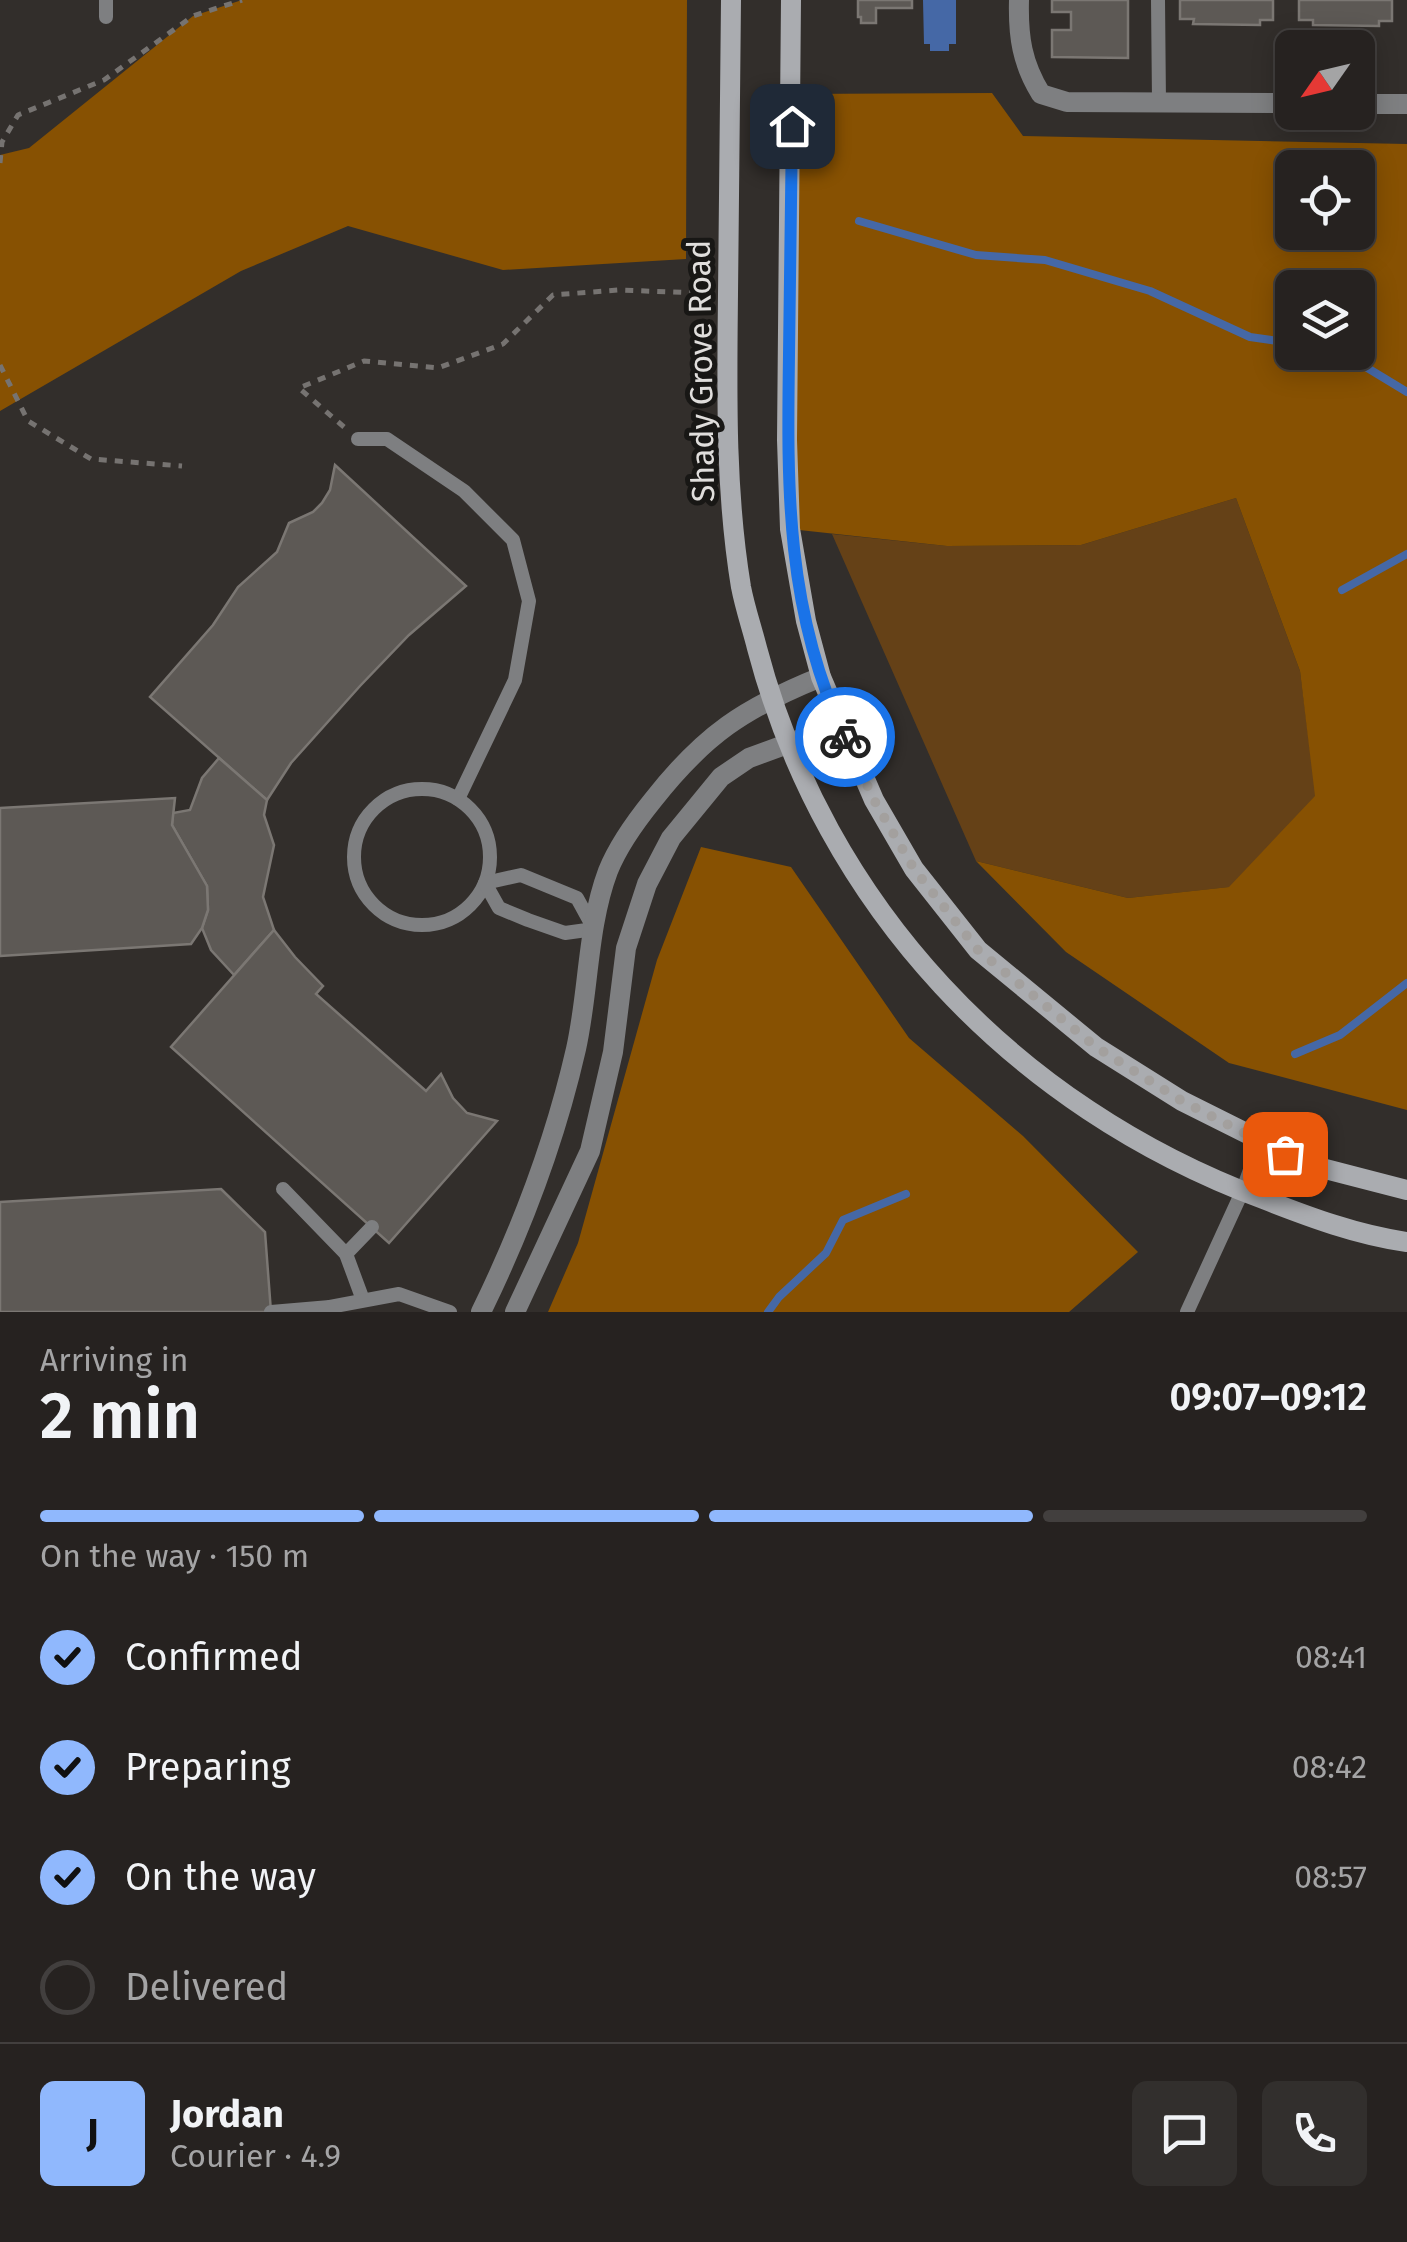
<!DOCTYPE html>
<meta charset="utf-8">
<style>
:root{--surface:#262220;--page:#322f2d;--text:#f1f3f6;--muted:#a4a4a5;--line:#423f3e;--accent:#90b8fd}
body{margin:0;font-family:"Fira Sans",sans-serif;background:var(--page);color:var(--text);height:100vh;display:flex;flex-direction:column;font-size:38px;white-space:nowrap}
*{box-sizing:border-box;margin:0}
p{font-size:32px;color:var(--muted)}
.icon{flex:none;width:55px;height:55px;fill:none;stroke:currentColor;stroke-width:2;stroke-linecap:round;stroke-linejoin:round}
.map{position:relative;height:1312px;overflow:hidden}
.drawer{display:flex;flex-direction:column;background:var(--surface);flex:1}
.drawer>*{flex:none}
.needle{width:65px;rotate:236deg}
.fabs{position:absolute;left:1275px;top:30px;display:grid;gap:20px}
.fabs a{display:grid;place-items:center;width:100px;height:100px;border-radius:15px;background:var(--surface);box-shadow:0 5px 25px #0003,0 0 0 2px var(--line);font-size:50px}
.pin{position:absolute;display:grid;place-items:center;width:85px;height:85px;color:#fff;margin:-42px;border-radius:20px;box-shadow:0 5px 15px #0006}
.courier{position:absolute;display:grid;place-items:center;width:100px;height:100px;margin:-50px;border:8px solid #1a73e8;border-radius:50%;background:#fff;color:#222;box-shadow:0 2px 12px #0007}
.overview em{font-style:normal;font-weight:600}
.overview div{display:flex;flex-direction:column-reverse}
.overview{display:flex;align-items:center;justify-content:space-between;height:170px;padding:0 40px}
h1{font-size:65px;font-weight:600;line-height:75px}
.bar{display:grid;grid-template-columns:repeat(4,1fr);gap:15px 10px;align-content:center;height:120px;padding:0 40px}
.bar i{height:12px;border-radius:8px;background:var(--line)}
.bar .selected{background:var(--accent)}
.bar p{grid-column:span 4}
.line{display:flex;align-items:center;gap:25px;padding:0 40px;border-top:2px solid var(--line)}
.line div{flex:1}
.round{display:grid;place-items:center;flex:none;width:105px;height:105px;border-radius:15px;background:var(--page)}
ol{padding:0 40px;list-style:none}
li{display:flex;align-items:center;gap:30px;height:110px}
li p{margin-inline-start:auto}
li .icon{padding:10px;border-radius:50%;background:var(--accent);color:#111;stroke-width:4}
li:last-child{color:var(--muted)}
li i{width:55px;height:55px;border:5px solid var(--line);border-radius:50%}
.map>svg:first-child{display:block}
.green{fill:#654117}
.forest{fill:#875102;fill-rule:evenodd}
.water{fill:#4568a6}
.lines{fill:none;stroke-linecap:round;stroke-linejoin:round}
.stream{stroke:#4568a6;stroke-width:8}
.building{fill:#5d5955;stroke:#7b7773;stroke-width:2.5}
.path{stroke:#767371;stroke-width:5;stroke-dasharray:8 8;stroke-linecap:butt}
.lane{stroke:#7e7f81;stroke-width:14}
.street{stroke:#7e7f81;stroke-width:20}
.secondary{stroke:#aaacb0;stroke-width:20}
.done{stroke:#a3a09e;stroke-width:10;stroke-dasharray:0 18}
.route{stroke:#1a73e8;stroke-width:12}
.labels{text-anchor:middle;dominant-baseline:central;stroke-width:10;stroke-linejoin:round;paint-order:stroke}
.street-label{font-size:32px;fill:#e0dedc;stroke:#181715}
</style>
<div class="map">
<svg width="1407" height="1312" viewBox="0 0 1407 1312">
<rect width="100%" height="100%" fill="#322e2b"/>
<!-- green -->
<polygon class="green" points="1236,498 1300,671 1316,796 1230,887 1128,898 976,861 832,534 947,546 1081,545"/>
<!-- forest -->
<g class="forest">
<polygon points="242,0 687,0 686,259 503,270 348,226 241,271 0,411 0,155 29,148 193,16"/>
<path d="M992,93l31,43 384,8v966l-178,-47 -163,-111 -90,-91 152,37 101,-11 86,-91 -15,-125 -64,-173 -155,47 -134,1 -157,-17 2,-435zM1292,168h66v64h-66zM1292,288h66v64h-66z"/>
<polygon points="701,847 791,867 909,1038 1023,1136 1138,1252 1069,1312 548,1312 578,1243 657,960"/>
</g>
<!-- water -->
<polygon class="water" points="923,0 956,0 956,44 949,44 949,51 930,51 930,44 924,44"/>
<g class="lines">
<!-- stream -->
<g class="stream">
<polyline points="859,221 976,255 1045,260 1150,291 1250,337 1292,343"/>
<polyline points="1341,352 1407,392"/>
<polyline points="1342,590 1407,554"/>
<polyline points="1295,1054 1340,1035 1407,983"/>
<polyline points="768,1312 779,1297 826,1253 843,1220 906,1194"/>
</g>
</g>
<!-- building -->
<g class="building">
<polygon points="858,0 912,0 912,8 876,8 876,23 861,23 861,17 858,17"/>
<polygon points="1052,0 1128,0 1128,58 1052,57 1052,30 1071,30 1071,12 1052,12"/>
<polygon points="1180,0 1273,0 1273,20 1260,20 1260,25 1193,24 1194,19 1180,19"/>
<polygon points="1299,0 1392,0 1392,21 1379,21 1379,26 1313,25 1313,20 1299,20"/>
<polygon points="335,465 466,586 409,635 360,686 291,763 267,800 150,697 213,625 238,587 277,552 289,523 313,512 322,503 330,490"/>
<polygon points="219,758 267,800 264,815 274,845 263,897 274,930 234,975 211,950 202,928 208,910 207,886 172,825 173,813 190,810 202,778"/>
<polygon points="175,798 172,825 207,886 208,910 202,928 191,944 0,956 0,808"/>
<polygon points="274,930 295,957 323,986 316,994 426,1091 441,1074 453,1098 467,1113 497,1121 389,1243 171,1047"/>
<polygon points="221,1189 265,1232 271,1312 0,1312 0,1202"/>
</g>
<g class="lines">
<!-- path -->
<g class="path">
<polyline points="0,163 2,142 18,115 104,80 193,16 242,0"/>
<polyline points="0,365 28,421 91,459 182,466"/>
<polyline points="344,427 299,388 364,361 438,368 503,344 553,295 618,290 700,293"/>
</g>
<!-- lane -->
<g class="lane">
<polyline points="1158,0 1159,102"/>
<polyline points="106,17 106,0"/>
<polyline points="358,439 387,439 464,491 513,540 529,601 515,680 458,799"/>
<circle cx="422" cy="857" r="68"/>
<polygon points="521,875 577,898 594,929 565,933 528,920 499,908 485,883"/>
<polyline points="283,1189 346,1254 363,1300"/>
<polyline points="346,1254 372,1227"/>
<polyline points="271,1312 330,1307"/>
<polyline points="325,1312 330,1307 399,1294 450,1312"/>
<polyline points="1187,1312 1242,1192 1260,1142"/>
</g>
<!-- street -->
<g class="street">
<path d="M1019,0c-1,37 3,63 22,94l26,8 225,1"/>
<polyline points="1358,104 1407,104"/>
<path d="M481,1312c41,-84 74,-171 95,-263 13,-58 11,-122 32,-178 10,-25 28,-50 45,-71 51,-65 91,-92 168,-123"/>
<polyline points="515,1312 590,1151 613,1052 626,948 647,884 671,838 721,777 749,758 839,725"/>
</g>
<!-- secondary -->
<g class="secondary">
<path d="M731,0c-1,98 -2,196 -3,294 -1,98 -3,196 13,293 4,21 11,41 16,61 68,259 257,458 506,551 46,18 94,36 144,43"/>
<polyline points="791,0 787,440 790,529 806,621 821,677 874,800 914,869 978,950 1096,1047 1182,1101 1310,1165 1407,1190"/>
</g>
</g>
<g class="lines">
<!-- done -->
<polyline class="done" points="845,737 874,800 914,869 978,950 1096,1047 1182,1101 1285,1154"/>
<!-- route -->
<path class="route" d="M792,126c-1,77 -2,153 -3,229 -2,135 -3,257 56,382"/>
</g>
<g class="labels">
<!-- street labels -->
<g class="street-label">
<text transform="translate(701 371) rotate(-91)">Shady Grove Road</text>
</g>
</g>
</svg>
<div class="fabs">
<a><svg class="needle" viewBox="-14 -14 28 28"><path d="M0-13l5 13h-10z" fill="#e53935"/><path d="M0 13l5-13h-10z" fill="#a4a4a5"/></svg></a>
<a><svg class="icon" aria-label="locate" viewBox="0 0 24 24"><circle cx="12" cy="12" r="6"/><path d="M12 2v4M12 18v4M2 12h4M18 12h4"/></svg></a>
<a><svg class="icon" aria-label="layers" viewBox="0 0 24 24"><path d="M12 4l9 5-9 5-9-5zM3 14l9 5 9-5"/></svg></a>
</div>
<div class="pin" style="left:1285px;top:1154px;background:#ea580c"><svg class="icon" aria-label="bag" viewBox="0 0 24 24"><path d="M5 8h14l-1 12H6zM9 8a3 3 0 0 1 6 0"/></svg></div>
<div class="pin" style="left:792px;top:126px;background:#1f2937"><svg class="icon" aria-label="home" viewBox="0 0 24 24"><path d="M3 11l9-7 9 7M6 9v11h12V9"/></svg></div>
<div class="courier" style="left:845px;top:737px"><svg class="icon" aria-label="bike" viewBox="0 0 24 24"><circle cx="6" cy="16" r="4"/><circle cx="18" cy="16" r="4"/><path d="M6 16l4-8h5l3 8M10 8l3 8H6M13 5h3"/></svg></div>
</div>
<section class="drawer">
<div class="overview"><div><h1>2 min</h1><p>Arriving in</p></div><em>09:07–09:12</em></div>
<div class="bar"><i class="selected"></i><i class="selected"></i><i class="selected"></i><i></i><p>On the way · 150 m</p></div>
<ol>
<li><svg class="icon" aria-label="check" viewBox="0 0 24 24"><path d="M5 12l5 5 9-10"/></svg>Confirmed<p>08:41</p></li>
<li><svg class="icon" aria-label="check" viewBox="0 0 24 24"><path d="M5 12l5 5 9-10"/></svg>Preparing<p>08:42</p></li>
<li><svg class="icon" aria-label="check" viewBox="0 0 24 24"><path d="M5 12l5 5 9-10"/></svg>On the way<p>08:57</p></li>
<li><i></i>Delivered</li>
</ol>
<div class="line" style="height:180px"><b class="round" style="background:var(--accent);color:#111">J</b><div><b>Jordan</b><p>Courier · 4.9</p></div><a class="round"><svg class="icon" aria-label="chat" viewBox="0 0 24 24"><path d="M4 5h16v11H9l-5 4z"/></svg></a><a class="round"><svg class="icon" aria-label="phone" viewBox="0 0 24 24"><path d="M5 4h4l2 5-3 2q2 4 5 5l2-3 5 2v4C11 20 4 13 5 4z"/></svg></a></div>
</section>
